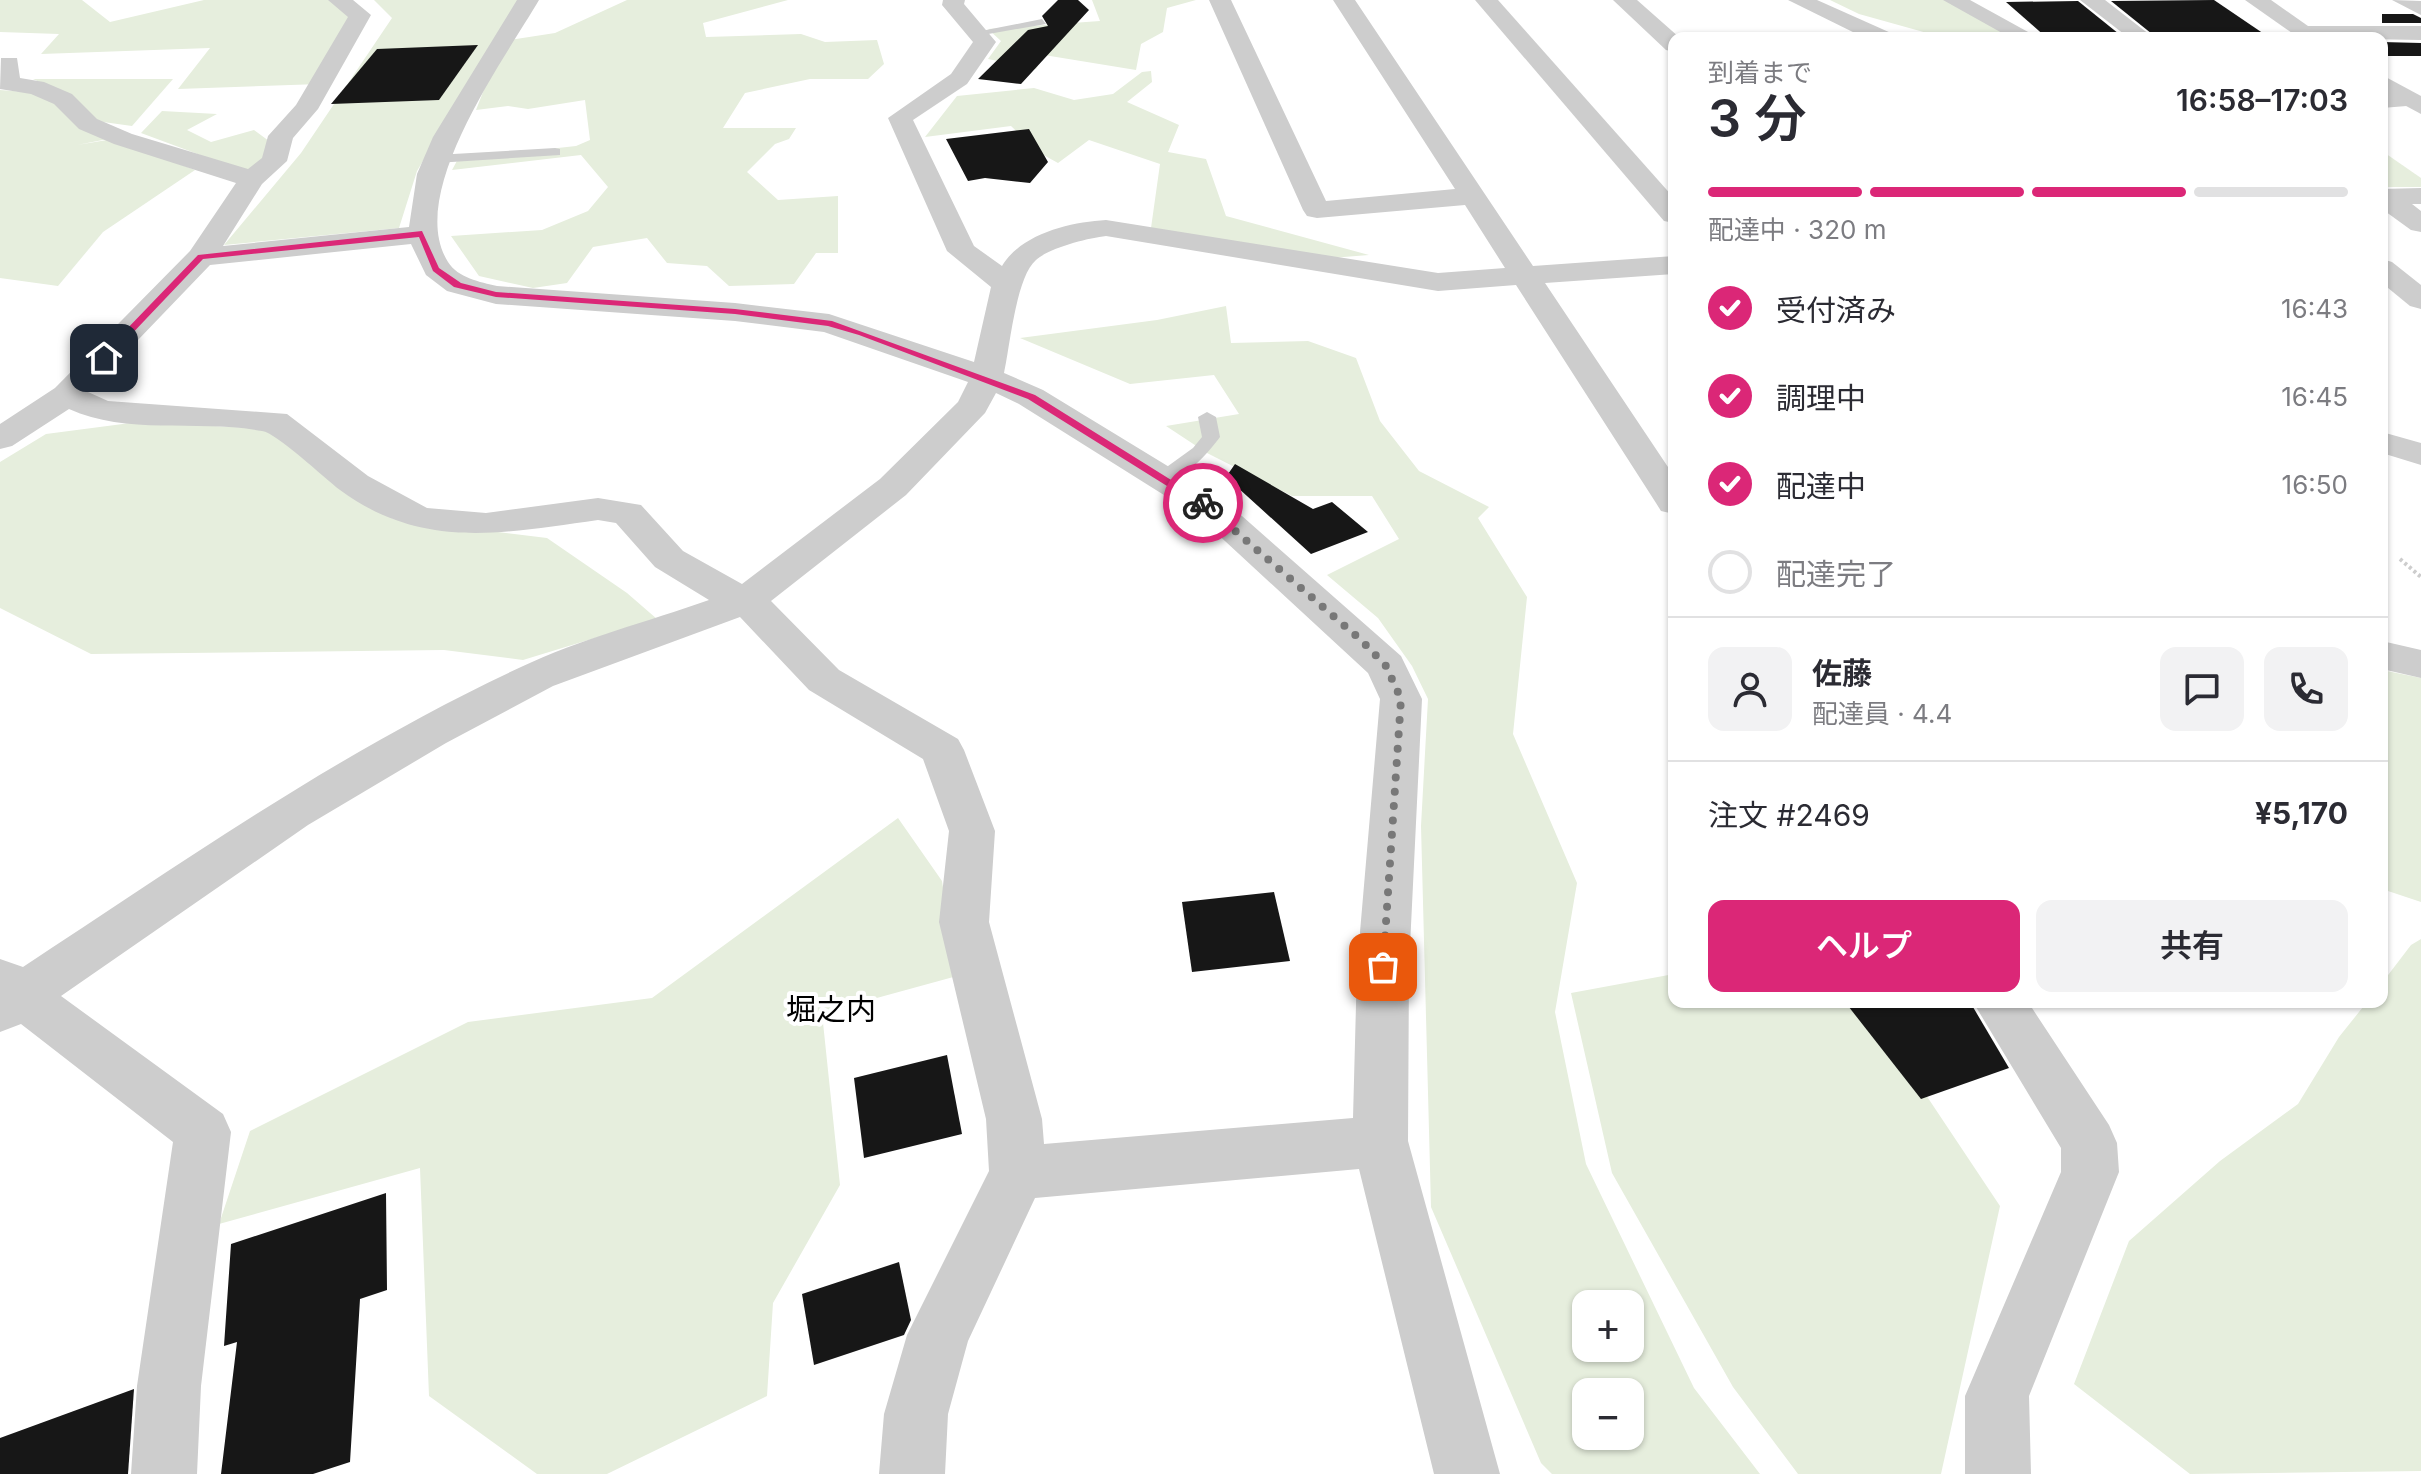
<!DOCTYPE html>
<html lang="ja">
<meta charset="utf-8">
<style>
:root{--surface:#fff;--page:#f2f2f3;--text:#2b2b33;--muted:#7c7c81;--line:#e1e1e2;--accent:#db2777}
body{margin:0;font-family:Inter,"Noto Sans JP",sans-serif;background:var(--page);color:var(--text);height:100vh;display:flex;flex-direction:column;font-size:30px;white-space:nowrap}
*{box-sizing:border-box;margin:0}
p{font-size:26px;color:var(--muted)}
.icon{flex:none;width:44px;height:44px;fill:none;stroke:currentColor;stroke-width:2;stroke-linecap:round;stroke-linejoin:round}
.map{position:relative;flex:1;overflow:hidden}
.sheet{position:absolute;left:1668px;top:32px;width:720px;height:976px;display:flex;flex-direction:column;background:var(--surface);border-radius:16px;box-shadow:0 2px 6px #0004}
.sheet>*{flex:none}
.controls{position:absolute;left:1572px;top:1290px;display:grid;gap:16px}
.controls a{display:grid;place-items:center;width:72px;height:72px;border-radius:16px;background:var(--surface);box-shadow:0 2px 6px #0004;font-size:40px}
.pin{position:absolute;display:grid;place-items:center;width:68px;height:68px;color:#fff;margin:-34px;border-radius:16px;box-shadow:0 4px 12px #0006}
.courier{position:absolute;display:grid;place-items:center;width:80px;height:80px;margin:-40px;border:6px solid #db2777;border-radius:50%;background:#fff;color:#222;box-shadow:0 2px 10px #0007}
.summary em{font-style:normal;font-weight:600}
.summary div{display:flex;flex-direction:column-reverse}
.summary{display:flex;align-items:center;justify-content:space-between;height:136px;padding:0 40px}
h1{font-size:52px;font-weight:600;line-height:60px}
.bar{display:grid;grid-template-columns:repeat(4,1fr);gap:12px 8px;align-content:center;height:96px;padding:0 40px}
.bar i{height:10px;border-radius:6px;background:var(--line)}
.bar .active{background:var(--accent)}
.bar p{grid-column:span 4}
.line{display:flex;align-items:center;gap:20px;padding:0 40px;border-top:2px solid var(--line)}
.line div{flex:1}
.round{display:grid;place-items:center;flex:none;width:84px;height:84px;border-radius:16px;background:var(--page)}
ol{padding:0 40px;list-style:none}
li{display:flex;align-items:center;gap:24px;height:88px}
li p{margin-inline-start:auto}
li .icon{padding:8px;border-radius:50%;background:var(--accent);color:#fff;stroke-width:4}
li:last-child{color:var(--muted)}
li i{width:44px;height:44px;border:4px solid var(--line);border-radius:50%}
.action{display:flex;gap:16px;margin-top:auto;padding:16px 40px}
.action a{flex:1;height:92px;border-radius:16px;background:var(--accent);color:#fff;font-size:32px;font-weight:600;line-height:92px;text-align:center}
.action a+a{background:var(--page);color:var(--text)}
.map>svg:first-child{display:block}
.green{fill:#e6eedd;fill-rule:evenodd}
.building{fill:#171717}
.lines{fill:none;stroke-linecap:round;stroke-linejoin:round}
.path{stroke:#cdcdcd;stroke-width:4;stroke-dasharray:3 3;stroke-linecap:butt}
.service{fill:#cdcdcd;fill-rule:evenodd}
.minor{fill:#cdcdcd;fill-rule:evenodd}
.tertiary{fill:#cdcdcd;fill-rule:evenodd}
.route{fill:#db2777}
.done{stroke:#787878;stroke-width:8;stroke-dasharray:0 14.4}
.labels{text-anchor:middle;dominant-baseline:central;stroke-width:8;stroke-linejoin:round;paint-order:stroke}
.quarter-label{font-size:30px;fill:#000;stroke:#fff}
</style>
<div class="map">
<svg width="2421" height="1474" viewBox="0 0 2421 1474">
<rect width="100%" height="100%" fill="#fff"/>
<!-- green -->
<g class="green">
<polygon points="0,0 82,0 110,22 204,0 343,0 358,14 320,84 178,89 210,48 41,54 59,34 0,32"/>
<polygon points="374,0 518,0 417,171 399,228 224,245 301,153 392,18"/>
<polygon points="627,0 788,0 703,23 706,37 801,34 825,42 877,40 884,64 868,79 810,79 745,93 723,128 796,128 789,139 775,144 747,172 778,200 838,196 838,253 816,253 794,284 729,286 707,266 667,263 647,238 593,247 567,283 533,288 479,276 451,236 542,230 588,211 608,187 581,155 452,170 458,159 576,146 590,140 585,100 528,109 508,106 476,110 503,41 555,33"/>
<polygon points="1092,0 1196,0 1167,8 1163,32 1141,44 1136,70 1044,55 1036,69 988,59 1001,41 988,29 1100,21"/>
<polygon points="1830,0 1958,0 2028,38 1945,38 1859,14"/>
<polygon points="1151,71 1152,82 1127,102 1179,125 1168,152 1206,159 1226,216 1369,255 1331,258 1151,228 1160,164 1089,140 1058,163 1038,152 1011,126 925,137 957,96 1034,88 1074,100 1113,94 1142,72"/>
<polygon points="33,79 173,79 132,126 96,121 62,92"/>
<polygon points="0,90 51,94 118,137 77,145 113,139 195,170 103,232 58,286 0,278"/>
<polygon points="162,111 217,114 187,130 211,142 254,130 269,141 263,163 246,172 141,133"/>
<polygon points="2382,151 2421,178 2421,187 2382,187"/>
<path d="M1226,306l5,37 77,-2 48,17 24,63 39,50 70,36 -11,11 49,79 -14,137 64,149 -22,129 31,152 108,224 66,86h-208l-11,-11 -110,-256 -10,-381 7,-127 -16,-33 -34,-48 -51,-43 72,-36 -27,-43h-80l-85,-43 -41,-27 73,-12 -25,-39 -84,9 -110,-46 137,-18zM1586,1304h44v44h-44zM1586,1392h44v44h-44z"/>
<polygon points="138,422 271,429 393,519 547,538 627,593 657,619 523,660 444,650 91,654 0,608 0,462 46,434"/>
<polygon points="2382,670 2421,678 2421,902 2382,889"/>
<polygon points="898,818 942,881 957,976 822,1013 840,1185 773,1303 767,1396 607,1474 537,1474 429,1396 420,1168 219,1224 250,1131 468,1022 652,998"/>
<polygon points="2421,939 2421,1471 2190,1474 2074,1384 2129,1241 2220,1161 2298,1104 2339,1037 2367,1002 2382,1002 2382,983 2411,945"/>
<polygon points="1674,974 1674,1002 1864,1002 2000,1206 1941,1474 1798,1474 1733,1387 1612,1173 1571,993"/>
</g>
<!-- building -->
<g class="building">
<polygon points="1058,0 1078,0 1089,10 1021,84 978,79 1028,30 1048,26 1042,16"/>
<polygon points="2214,0 2270,38 2157,38 2111,1"/>
<polygon points="2078,1 2124,38 2047,38 2006,2"/>
<polygon points="2382,14 2413,14 2421,18 2421,23 2382,23"/>
<polygon points="2382,42 2421,43 2421,56 2382,56"/>
<polygon points="478,45 439,100 331,104 377,49"/>
<polygon points="1029,129 1048,162 1030,183 985,178 968,181 946,139"/>
<polygon points="1235,464 1313,509 1332,502 1368,532 1311,554 1226,477"/>
<polygon points="1274,892 1290,961 1192,972 1182,902"/>
<polygon points="1845,1002 1970,1002 2009,1068 1921,1099"/>
<polygon points="947,1055 962,1134 864,1158 854,1078"/>
<polygon points="386,1193 387,1290 360,1299 350,1462 313,1474 221,1474 237,1342 224,1346 231,1244"/>
<polygon points="899,1262 911,1320 904,1335 814,1365 802,1294"/>
<polygon points="134,1389 128,1474 0,1474 0,1438"/>
</g>
<g class="lines">
<!-- path -->
<polyline class="path" points="2400,559 2421,577"/>
<!-- service -->
<g class="service">
<polygon points="1042,19 1046,24 977,36 971,33"/>
<polygon points="555,148 560,149 560,155 436,163 429,159 436,155"/>
<path d="M1207,412l9,5 4,20c-12,16 -41,50 -63,45v-8l36,-26 9,-11 -4,-20z"/>
</g>
<!-- minor -->
<g class="minor">
<path d="M328,0h25l18,15 -53,94 -25,29 -6,23 -25,23 -39,62 186,-19 8,-53 16,-37 84,-137h22c-35,60 -134,194 -91,262 10,16 32,20 49,24l238,17 94,11 145,48 17,-75 -44,-36 -59,-133 63,-44 22,-32 -31,-37 1,-5h22l-1,4 32,38 -29,42 -54,36 61,126 28,20c19,-32 68,-44 104,-46l332,53 67,-5 -40,-63 -148,13 -10,-2 -4,-6 -94,-210h22l95,201 129,-12 -122,-189h22l178,266 141,-10v18l-129,9 129,193v38l-13,-3 -5,-8 -140,-218 -78,6 -332,-55c-18,2 -57,12 -70,24 -20,17 -26,86 -32,113l39,17 182,111 176,155 21,43 -13,268 -1,174 92,333h-66l-75,-305 -324,29 -67,143 -20,73 -3,60h-66l5,-60 23,-79 82,-164 -3,-52 -47,-197 10,-91 -26,-72 -114,-69 -69,-73 -187,69 -107,57 -138,82 -247,171 162,118 8,18 -30,254 -4,88h-66l6,-88 36,-244 -152,-118 -21,8v-73l23,8c161,-106 321,-218 498,-300 59,-28 126,-45 188,-67l-54,-33 -39,-44 -18,-3c-94,13 -175,31 -258,-30 -16,-12 -63,-57 -78,-59 -63,-12 -133,5 -193,-22l-57,37 -12,3v-25l55,-36 135,-137 46,-68 -122,-39 -35,-15 -25,-25 -23,-10 -31,-5 1,-31h16l3,20 24,4 28,12 25,25 35,15 116,35 14,-11 6,-22 28,-31 52,-88zM411,244l15,31 21,16 49,13 239,17 89,11 144,50 -10,20 -78,77 -138,105 -59,-33 -42,-46 -43,-7 -112,15 -59,-5 -59,-32 -81,-62 -179,-13 -20,-9 122,-127zM996,393l23,11 180,113 169,156 12,26 -23,268 -4,151 -309,26 -2,-25 -53,-197 6,-91 -31,-81 -6,-11 -119,-69 -68,-69 135,-106 79,-82z"/>
<polygon points="1475,0 1498,0 1674,198 1674,223 1664,221"/>
<polygon points="1613,0 1637,0 1680,38 1674,38 1674,52 1666,50"/>
<polygon points="1788,0 1817,0 1891,33 1894,38 1865,38"/>
<polygon points="1943,0 1970,0 2039,38 2011,38"/>
<polygon points="2080,0 2105,0 2154,38 2129,38"/>
<polygon points="2392,0 2421,1 2421,15"/>
<polygon points="2307,26 2421,26 2421,40 2299,38 2296,33 2299,28"/>
<polygon points="2410,93 2421,98 2419,105 2382,108 2382,94"/>
<polygon points="2421,188 2421,204 2412,204 2421,211 2421,232 2411,230 2382,209 2382,189"/>
<polygon points="2382,259 2392,262 2421,285 2421,309 2410,306 2382,283"/>
<polygon points="2382,432 2421,443 2421,465 2382,453"/>
<polygon points="2382,641 2421,650 2421,678 2382,669"/>
<polygon points="1973,1002 2028,1002 2109,1125 2117,1143 2119,1172 2029,1396 2031,1474 1965,1474 1965,1396 2061,1172 2061,1148"/>
</g>
<!-- tertiary -->
<g class="tertiary">
<polygon points="2245,0 2271,0 2325,38 2299,38"/>
<polygon points="2382,75 2421,96 2421,114 2382,93"/>
</g>
</g>
<!-- route -->
<polygon class="route" points="422,231 439,268 461,283 496,292 735,309 832,321 1035,395 1208,503 1199,506 1028,399 859,335 828,326 735,314 496,297 454,287 433,271 419,237 203,259 107,360 99,358 198,255"/>
<g class="lines">
<!-- done -->
<polyline class="done" points="1203,503 1361,640 1386,666 1401,699 1383,967"/>
</g>
<g class="labels">
<!-- quarter labels -->
<g class="quarter-label">
<text x="831" y="1009">堀之内</text>
</g>
</g>
</svg>
<div class="controls">
<a>+</a>
<a>−</a>
</div>
<div class="pin" style="left:1383px;top:967px;background:#ea580c"><svg class="icon" aria-label="bag" viewBox="0 0 24 24"><path d="M5 8h14l-1 12H6zM9 8a3 3 0 0 1 6 0"/></svg></div>
<div class="pin" style="left:104px;top:358px;background:#1f2937"><svg class="icon" aria-label="home" viewBox="0 0 24 24"><path d="M3 11l9-7 9 7M6 9v11h12V9"/></svg></div>
<div class="courier" style="left:1203px;top:503px"><svg class="icon" aria-label="bike" viewBox="0 0 24 24"><circle cx="6" cy="16" r="4"/><circle cx="18" cy="16" r="4"/><path d="M6 16l4-8h5l3 8M10 8l3 8H6M13 5h3"/></svg></div>
<section class="sheet">
<div class="summary"><div><h1>3 分</h1><p>到着まで</p></div><em>16:58–17:03</em></div>
<div class="bar"><i class="active"></i><i class="active"></i><i class="active"></i><i></i><p>配達中 · 320 m</p></div>
<ol>
<li><svg class="icon" aria-label="check" viewBox="0 0 24 24"><path d="M5 12l5 5 9-10"/></svg>受付済み<p>16:43</p></li>
<li><svg class="icon" aria-label="check" viewBox="0 0 24 24"><path d="M5 12l5 5 9-10"/></svg>調理中<p>16:45</p></li>
<li><svg class="icon" aria-label="check" viewBox="0 0 24 24"><path d="M5 12l5 5 9-10"/></svg>配達中<p>16:50</p></li>
<li><i></i>配達完了</li>
</ol>
<div class="line" style="height:144px"><a class="round"><svg class="icon" aria-label="person" viewBox="0 0 24 24"><circle cx="12" cy="8" r="4"/><path d="M4 21q1-7 8-7t8 7"/></svg></a><div><b>佐藤</b><p>配達員 · 4.4</p></div><a class="round"><svg class="icon" aria-label="chat" viewBox="0 0 24 24"><path d="M4 5h16v11H9l-5 4z"/></svg></a><a class="round"><svg class="icon" aria-label="phone" viewBox="0 0 24 24"><path d="M5 4h4l2 5-3 2q2 4 5 5l2-3 5 2v4C11 20 4 13 5 4z"/></svg></a></div>
<div class="line" style="height:104px"><div>注文 #2469</div><b>¥5,170</b></div>
<div class="action"><a>ヘルプ</a><a>共有</a></div>
</section>
</div>
